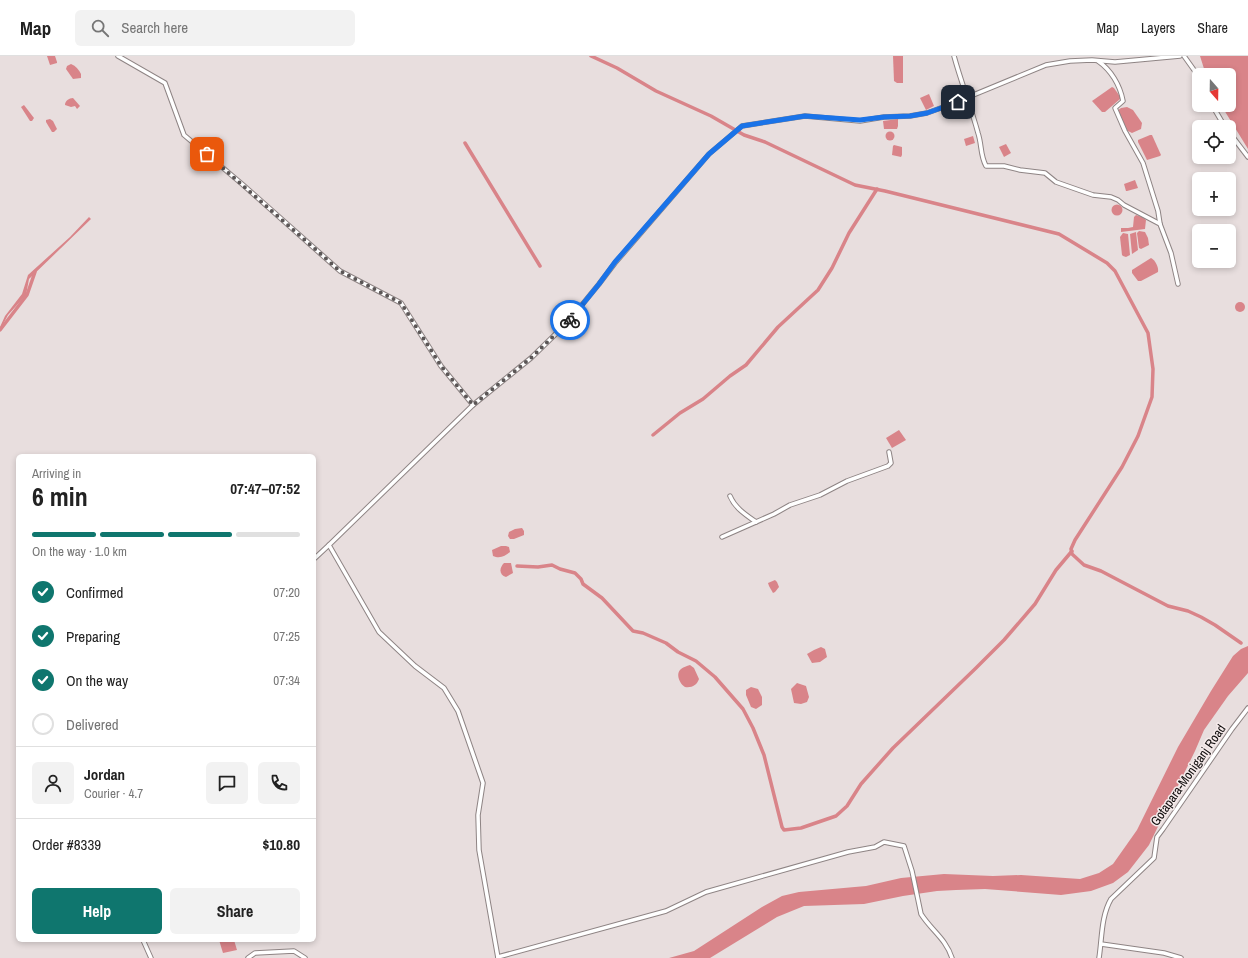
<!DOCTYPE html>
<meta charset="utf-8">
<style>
:root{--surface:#fff;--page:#f2f2f2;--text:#222;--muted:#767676;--line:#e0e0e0;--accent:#0f766e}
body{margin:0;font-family:"Archivo Narrow",sans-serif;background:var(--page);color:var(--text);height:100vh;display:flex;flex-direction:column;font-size:15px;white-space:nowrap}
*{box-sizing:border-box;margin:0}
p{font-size:13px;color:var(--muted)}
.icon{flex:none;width:22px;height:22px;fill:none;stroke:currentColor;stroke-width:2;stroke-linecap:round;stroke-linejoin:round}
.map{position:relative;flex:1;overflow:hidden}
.details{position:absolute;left:16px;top:398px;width:300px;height:488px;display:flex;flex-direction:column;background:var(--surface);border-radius:6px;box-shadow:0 2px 6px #0003}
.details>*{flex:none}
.needle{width:26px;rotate:160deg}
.tools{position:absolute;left:1192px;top:12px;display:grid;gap:8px}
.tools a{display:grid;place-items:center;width:44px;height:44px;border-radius:6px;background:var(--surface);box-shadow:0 2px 6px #0003;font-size:20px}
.pin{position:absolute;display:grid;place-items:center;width:34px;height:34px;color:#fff;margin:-17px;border-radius:8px;box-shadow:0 2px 6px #0006}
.courier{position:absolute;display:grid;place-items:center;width:40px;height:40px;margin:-20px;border:3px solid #1a73e8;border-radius:50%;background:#fff;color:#222;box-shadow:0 1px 5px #0007}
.head em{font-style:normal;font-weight:700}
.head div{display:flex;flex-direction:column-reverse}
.head{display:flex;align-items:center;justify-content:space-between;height:68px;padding:0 16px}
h1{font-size:26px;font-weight:700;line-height:30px}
.bar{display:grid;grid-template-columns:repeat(4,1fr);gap:6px 4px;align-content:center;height:48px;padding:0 16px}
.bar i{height:5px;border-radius:3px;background:var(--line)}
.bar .on{background:var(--accent)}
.bar p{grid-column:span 4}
.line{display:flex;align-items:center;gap:10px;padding:0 16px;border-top:1px solid var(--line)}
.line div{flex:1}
.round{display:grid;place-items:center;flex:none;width:42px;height:42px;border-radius:6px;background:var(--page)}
ol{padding:0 16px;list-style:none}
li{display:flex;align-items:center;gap:12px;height:44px}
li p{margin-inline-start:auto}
li .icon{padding:4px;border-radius:50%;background:var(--accent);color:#fff;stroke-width:4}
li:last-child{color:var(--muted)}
li i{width:22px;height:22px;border:2px solid var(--line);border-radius:50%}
.primary-button{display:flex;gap:8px;margin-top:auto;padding:8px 16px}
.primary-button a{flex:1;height:46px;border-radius:6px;background:var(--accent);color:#fff;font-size:16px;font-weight:700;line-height:46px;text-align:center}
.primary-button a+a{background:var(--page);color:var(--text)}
header{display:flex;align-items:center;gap:24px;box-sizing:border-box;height:56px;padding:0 20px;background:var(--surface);border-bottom:1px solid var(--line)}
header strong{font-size:19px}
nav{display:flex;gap:22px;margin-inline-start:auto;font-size:14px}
.search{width:280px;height:36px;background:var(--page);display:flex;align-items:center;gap:10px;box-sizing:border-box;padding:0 14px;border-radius:6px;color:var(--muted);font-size:15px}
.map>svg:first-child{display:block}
.water{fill:#d98489}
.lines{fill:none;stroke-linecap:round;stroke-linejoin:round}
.canal{stroke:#d98489;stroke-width:3.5}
.minor-casing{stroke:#8e8484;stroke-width:5.5}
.minor{stroke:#fff;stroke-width:3.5}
.done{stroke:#5b5656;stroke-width:4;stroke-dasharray:0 7.2}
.route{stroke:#1a73e8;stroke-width:5}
.labels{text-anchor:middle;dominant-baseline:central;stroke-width:3;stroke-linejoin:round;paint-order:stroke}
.street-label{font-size:13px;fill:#0f0c0c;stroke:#f6ebeb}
</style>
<header>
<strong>Map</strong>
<div class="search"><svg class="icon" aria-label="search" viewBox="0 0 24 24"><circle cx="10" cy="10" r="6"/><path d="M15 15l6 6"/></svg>Search here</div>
<nav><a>Map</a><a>Layers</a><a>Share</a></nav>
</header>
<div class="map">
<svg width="1248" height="902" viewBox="0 0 1248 902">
<rect width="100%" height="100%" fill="#e8dede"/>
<!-- water -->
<g class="water">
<polygon points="47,0 55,0 57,6 57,7 50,9"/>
<polygon points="893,0 903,0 903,27 897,27 894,25"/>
<polygon points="1200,0 1248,0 1248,93 1221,49 1229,49 1229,19 1206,19"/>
<path d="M71,8c5,2 8,6 10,10v4l-8,1 -7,-10 1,-3z"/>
<polygon points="1112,31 1114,32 1121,42 1120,43 1105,56 1102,56 1092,45"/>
<polygon points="929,38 934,50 926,54 920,42"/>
<path d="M73,42l7,8 -3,3 -2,-3 -4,1 -6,-2c0,-4 4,-7 8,-7z"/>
<polygon points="963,48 969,59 961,61 957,51"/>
<polygon points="24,49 34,62 32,65 30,65 21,51"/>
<polygon points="1127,51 1133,54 1142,67 1141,73 1132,77 1126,74 1117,55 1121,52"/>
<polygon points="50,63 53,65 57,73 54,76 52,76 46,66 46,64"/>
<polygon points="898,63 898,70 897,73 884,73 883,65"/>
<circle cx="890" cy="80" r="4.5"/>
<polygon points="1150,79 1152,79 1161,99 1160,100 1147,104 1138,86 1138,84"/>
<polygon points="973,80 975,87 966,90 964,83"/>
<polygon points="1006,88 1011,97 1004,101 999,91"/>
<polygon points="894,89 902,91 902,99 901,101 892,99 893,90"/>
<polygon points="1135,124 1138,132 1127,135 1126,135 1124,128"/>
<circle cx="1117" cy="154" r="5.5"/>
<polygon points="1136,159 1142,161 1146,164 1145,173 1121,176 1121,172 1128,172 1133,171 1134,161"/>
<polygon points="89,161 91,163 29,223 26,239 8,259 0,274 0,271 5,260 22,238 28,219 70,181"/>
<polygon points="1139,175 1145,176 1148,182 1149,189 1141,193 1139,192 1137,177"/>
<polygon points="1136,176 1138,194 1132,198 1130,178"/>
<polygon points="1123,177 1128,178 1130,199 1126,201 1123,200 1122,199 1120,181"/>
<path d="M1151,202c4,2 8,9 7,14l-17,9h-3l-6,-8v-3z"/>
<circle cx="1240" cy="251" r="5"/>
<polygon points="899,374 906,384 892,392 886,382"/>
<polygon points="522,472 524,475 524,479 514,483 510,483 508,480 509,476 515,473"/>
<path d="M501,490h5l3,1 1,5c-5,4 -10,7 -17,4l-1,-6z"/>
<path d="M504,507h7l2,10 -7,4c-7,-2 -7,-9 -2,-14z"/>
<polygon points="775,524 777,526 779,531 775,536 773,537 769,530 768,527"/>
<polygon points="1248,590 1248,617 1228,640 1204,674 1195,695 1149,789 1128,816 1113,827 1091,835 1061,839 985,833 956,834 937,835 903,840 864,848 804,850 777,861 710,902 669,902 694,895 762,851 782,840 799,836 866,830 901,822 944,818 993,820 1021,819 1080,823 1099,817 1113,808 1137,774 1178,691 1211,635 1233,600 1241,593"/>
<polygon points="821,591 825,593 827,601 820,606 812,607 807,598 814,594"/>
<path d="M690,609l4,3 5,11c-2,6 -7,9 -14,8 -5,-3 -10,-13 -4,-18 2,-2 6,-3 9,-4z"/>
<polygon points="797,627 806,630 809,641 807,646 801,648 794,647 791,633"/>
<polygon points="751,631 758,633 762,641 762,649 756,653 751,651 746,639 746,634"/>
<polygon points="219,884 234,884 237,894 223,897"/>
</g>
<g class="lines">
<!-- canal -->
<g class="canal">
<polyline points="591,0 617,12 656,35 711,60 744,79 765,86 855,129 885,135 1059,178 1107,207 1115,215 1148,277 1153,313 1152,341 1138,380 1122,411 1075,484 1071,493 1072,498 1084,509 1101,515 1168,550 1188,555 1201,561 1215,569 1241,587"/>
<polyline points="465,87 540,210"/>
<polyline points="0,274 27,239 35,216"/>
<polyline points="653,379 680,357 703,343 730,320 746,309 778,271 818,234 832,212 849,177 877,133"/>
<polyline points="517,510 538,511 552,509 560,513 575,517 581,523 583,528 602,542 633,575 643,577 666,587 678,596 696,605 715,621 743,653 753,672 764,699 782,771 784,774 801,772 836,760 847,750 861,728 893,692 976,612 1004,584 1035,548 1056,514 1072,495"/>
</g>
<defs>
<g id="minor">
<polyline points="118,0 165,27 184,79 242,128 340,215 401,247 441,310 473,349"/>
<path d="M954,0c7,26 17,51 24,77 4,12 2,22 8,33h18l16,4 25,3 11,9 37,13 18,2 7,3 6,5 36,19 11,29 7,31"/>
<polyline points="1184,0 1199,21"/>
<path d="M1098,5c13,9 22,24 25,40l-8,7 10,23 18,32 15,48 2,13"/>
<polyline points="1212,49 1225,71"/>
<polyline points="1229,76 1248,101"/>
<path d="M730,440c5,12 16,19 26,26"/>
<polyline points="722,481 774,458 790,449 820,439 847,425 888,410 891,407 889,396"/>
<polyline points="314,503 329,489"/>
<polyline points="143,884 151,902"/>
<polyline points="1101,888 1164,897 1181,902"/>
<path d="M498,901l168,-46 40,-19 142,-40 27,-5 9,-5 20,4 8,25 9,43c11,17 25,25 31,44"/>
<polyline points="248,902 255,897 294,895 305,902"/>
<polyline points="498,902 479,794 478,759 483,727 458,655 444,632 415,610 379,576 329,489 473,349 531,302 568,266 599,228 615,207 709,98 742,70 805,60 860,65 884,61 910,60 927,57 949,49 1046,9 1070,5 1092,4 1115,6 1180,0"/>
<path d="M1099,902c3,-19 2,-42 12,-59l43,-41 3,-21 6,-8 69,-100 16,-21"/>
</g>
</defs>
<!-- minor casing -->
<use href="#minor" class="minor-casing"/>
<!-- minor -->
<use href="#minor" class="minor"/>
</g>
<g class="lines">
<!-- done -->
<polyline class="done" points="207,98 340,215 401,247 441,310 473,349 531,302 570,264"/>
<!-- route -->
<polyline class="route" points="570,264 599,228 615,206 709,98 742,70 805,60 860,64 884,61 910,60 927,57 958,46"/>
</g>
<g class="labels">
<!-- street labels -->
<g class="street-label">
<text transform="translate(1188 719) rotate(-55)">Gotapara-Moniganj Road</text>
</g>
</g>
</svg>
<div class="tools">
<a><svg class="needle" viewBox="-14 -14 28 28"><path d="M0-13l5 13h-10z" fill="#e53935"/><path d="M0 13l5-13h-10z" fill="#767676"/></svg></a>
<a><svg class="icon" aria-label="locate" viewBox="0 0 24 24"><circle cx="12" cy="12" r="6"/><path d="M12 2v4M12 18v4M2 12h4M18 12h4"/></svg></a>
<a>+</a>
<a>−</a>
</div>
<div class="pin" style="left:207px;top:98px;background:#ea580c"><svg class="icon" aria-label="bag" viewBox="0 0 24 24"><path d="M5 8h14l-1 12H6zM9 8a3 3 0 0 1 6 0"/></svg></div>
<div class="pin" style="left:958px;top:46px;background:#1f2937"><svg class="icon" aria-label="home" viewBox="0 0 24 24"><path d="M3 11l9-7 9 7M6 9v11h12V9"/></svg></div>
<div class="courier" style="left:570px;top:264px"><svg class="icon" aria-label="bike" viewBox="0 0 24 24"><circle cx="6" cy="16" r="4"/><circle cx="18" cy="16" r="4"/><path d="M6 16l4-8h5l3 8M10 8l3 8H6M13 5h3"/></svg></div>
<section class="details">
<div class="head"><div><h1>6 min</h1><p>Arriving in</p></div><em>07:47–07:52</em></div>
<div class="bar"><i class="on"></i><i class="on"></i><i class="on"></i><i></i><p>On the way · 1.0 km</p></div>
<ol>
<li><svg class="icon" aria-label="check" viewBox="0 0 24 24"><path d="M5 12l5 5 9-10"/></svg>Confirmed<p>07:20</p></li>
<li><svg class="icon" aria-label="check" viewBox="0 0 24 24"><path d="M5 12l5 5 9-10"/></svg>Preparing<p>07:25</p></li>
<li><svg class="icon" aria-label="check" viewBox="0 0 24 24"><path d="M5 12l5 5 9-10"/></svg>On the way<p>07:34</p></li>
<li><i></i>Delivered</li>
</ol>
<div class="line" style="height:72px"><a class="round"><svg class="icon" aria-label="person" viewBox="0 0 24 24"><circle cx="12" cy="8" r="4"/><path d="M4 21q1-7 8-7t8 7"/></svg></a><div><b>Jordan</b><p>Courier · 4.7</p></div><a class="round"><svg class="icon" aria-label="chat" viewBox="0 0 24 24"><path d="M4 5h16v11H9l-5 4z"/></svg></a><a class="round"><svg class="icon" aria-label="phone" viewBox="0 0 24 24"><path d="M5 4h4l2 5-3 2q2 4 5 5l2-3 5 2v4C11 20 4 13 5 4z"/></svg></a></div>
<div class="line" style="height:52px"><div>Order #8339</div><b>$10.80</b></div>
<div class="primary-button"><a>Help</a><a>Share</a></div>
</section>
</div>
